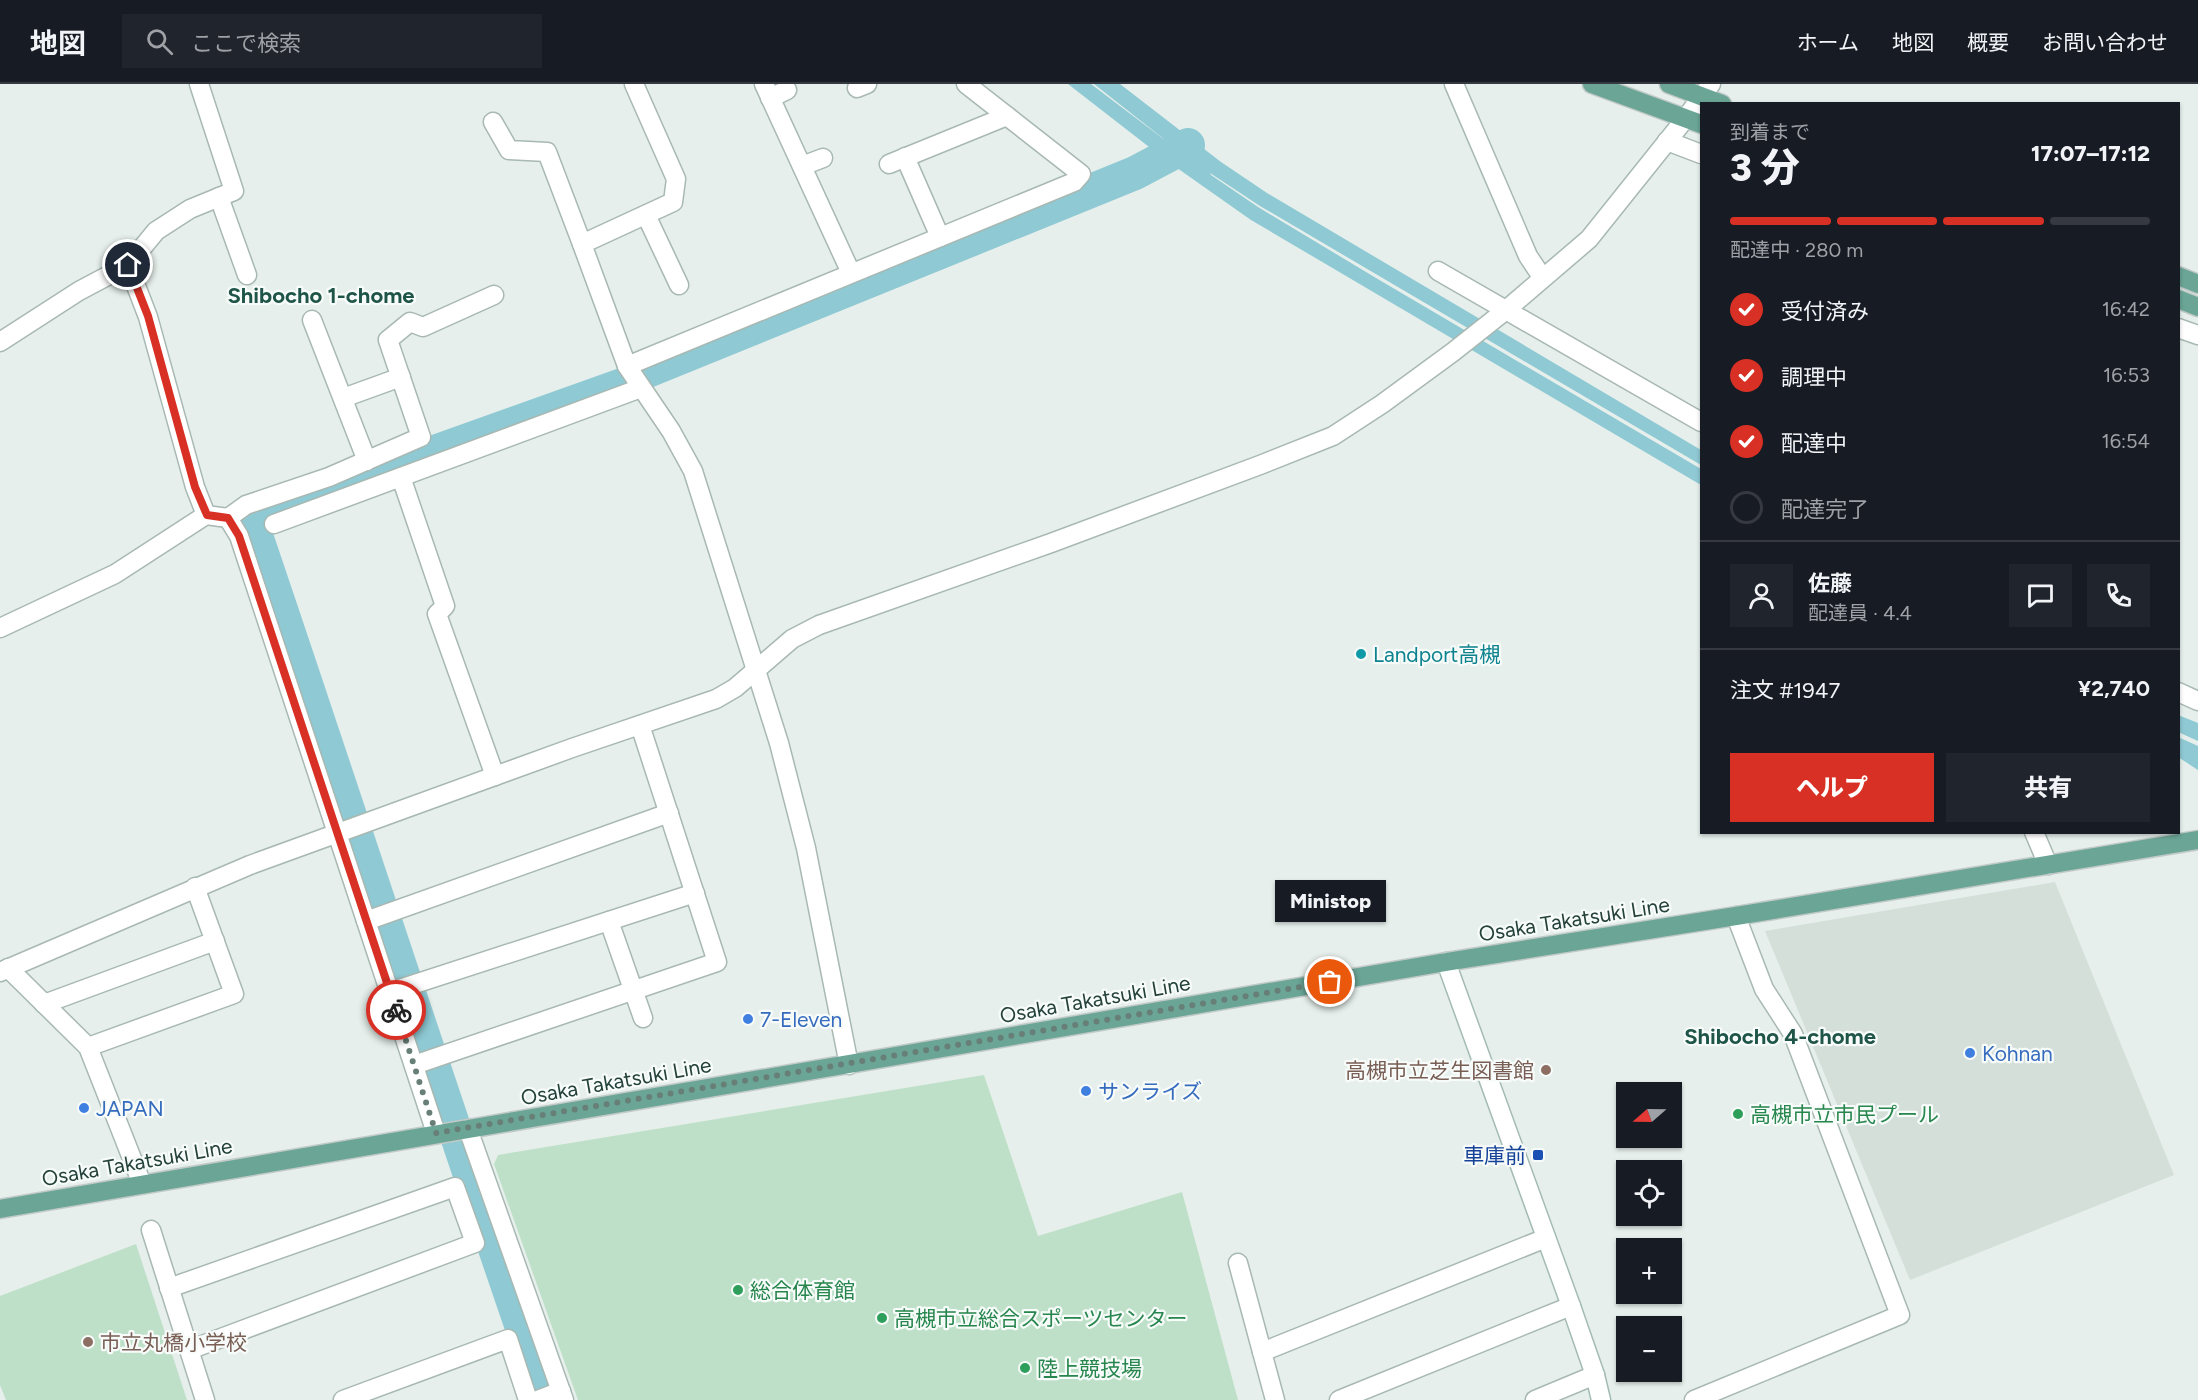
<!DOCTYPE html>
<html lang="ja">
<meta charset="utf-8">
<style>
:root{--surface:#171b24;--page:#20242c;--text:#f1f3f6;--muted:#9ea1a6;--line:#363941;--accent:#d93025}
body{margin:0;font-family:Figtree,"Noto Sans JP",sans-serif;background:var(--page);color:var(--text);height:100vh;display:flex;flex-direction:column;font-size:22px;white-space:nowrap}
*{box-sizing:border-box;margin:0}
p{font-size:20px;color:var(--muted)}
.icon{flex:none;width:33px;height:33px;fill:none;stroke:currentColor;stroke-width:2;stroke-linecap:round;stroke-linejoin:round}
.map{position:relative;flex:1;overflow:hidden}
.drawer{position:absolute;left:1700px;top:18px;width:480px;height:732px;display:flex;flex-direction:column;background:var(--surface);border-radius:0px;box-shadow:0 2px 4px #0004}
.drawer>*{flex:none}
.needle{width:39px;rotate:250deg}
.controls{position:absolute;left:1616px;top:998px;display:grid;gap:12px}
.controls a{display:grid;place-items:center;width:66px;height:66px;border-radius:0px;background:var(--surface);box-shadow:0 2px 4px #0004;font-size:30px}
.pin{position:absolute;display:grid;place-items:center;width:51px;height:51px;color:#fff;margin:-26px;border:3px solid #fff;border-radius:50%;box-shadow:0 2px 6px #0007}
.courier{position:absolute;display:grid;place-items:center;width:60px;height:60px;margin:-30px;border:4px solid #d93025;border-radius:50%;background:#fff;color:#222;box-shadow:0 2px 8px #0007}
.bubble{position:absolute;height:42px;border-radius:0px;background:var(--surface);box-shadow:0 2px 4px #0004;font-size:20px;font-weight:800;line-height:42px;text-align:center}
.headline em{font-style:normal;font-weight:800}
.headline div{display:flex;flex-direction:column-reverse}
.headline{display:flex;align-items:center;justify-content:space-between;height:102px;padding:0 30px}
h1{font-size:39px;font-weight:800;line-height:45px}
.bar{display:grid;grid-template-columns:repeat(4,1fr);gap:9px 6px;align-content:center;height:72px;padding:0 30px}
.bar i{height:8px;border-radius:4px;background:var(--line)}
.bar .current{background:var(--accent)}
.bar p{grid-column:span 4}
.line{display:flex;align-items:center;gap:15px;padding:0 30px;border-top:2px solid var(--line)}
.line div{flex:1}
.round{display:grid;place-items:center;flex:none;width:63px;height:63px;border-radius:0px;background:var(--page)}
ol{padding:0 30px;list-style:none}
li{display:flex;align-items:center;gap:18px;height:66px}
li p{margin-inline-start:auto}
li .icon{padding:6px;border-radius:50%;background:var(--accent);color:#fff;stroke-width:4}
li:last-child{color:var(--muted)}
li i{width:33px;height:33px;border:3px solid var(--line);border-radius:50%}
.cta{display:flex;gap:12px;margin-top:auto;padding:12px 30px}
.cta a{flex:1;height:69px;border-radius:0px;background:var(--accent);color:#fff;font-size:24px;font-weight:800;line-height:69px;text-align:center}
.cta a+a{background:var(--page);color:var(--text)}
header{display:flex;align-items:center;gap:36px;box-sizing:border-box;height:84px;padding:0 30px;background:var(--surface);border-bottom:2px solid var(--line)}
header strong{font-size:28px}
nav{display:flex;gap:33px;margin-inline-start:auto;font-size:21px}
.search{width:420px;height:54px;background:var(--page);display:flex;align-items:center;gap:15px;box-sizing:border-box;padding:0 21px;border-radius:0px;color:var(--muted);font-size:22px}
.map>svg:first-child{display:block}
.built{fill:#d4dfda}
.green{fill:#bfe0c8}
.water{fill:#8ec9d4}
.lines{fill:none;stroke-linecap:round;stroke-linejoin:round}
.river{stroke:#8ec9d4;stroke-width:34}
.street-casing{stroke:#a8b8b2;stroke-width:21}
.secondary-casing{stroke:#a4bbb3;stroke-width:21}
.primary-casing{stroke:#c2cac8;stroke-width:21}
.street{stroke:#fff;stroke-width:18}
.secondary{stroke:#fff;stroke-width:18}
.primary{stroke:#6aa596;stroke-width:18}
.done{stroke:#687f78;stroke-width:6;stroke-dasharray:0 10.8}
.route{stroke:#d93025;stroke-width:8}
.culture-dot{fill:#0f9aa8;stroke:#f7fbf9;stroke-width:2}
.shop-dot{fill:#3f7fe0;stroke:#f7fbf9;stroke-width:2}
.education-dot{fill:#8d6e63;stroke:#f7fbf9;stroke-width:2}
.leisure-dot{fill:#2e9e5b;stroke:#f7fbf9;stroke-width:2}
.transit-dot{fill:#1a4fb4;stroke:#f7fbf9;stroke-width:2}
.labels{text-anchor:middle;dominant-baseline:central;stroke-width:4.5;stroke-linejoin:round;paint-order:stroke}
.culture-label{font-size:21px;fill:#0d838f;stroke:#f7fbf9;text-anchor:start}
.street-label{font-size:21px;fill:#24423a;stroke:#f7fbf9}
.shop-label{font-size:21px;fill:#366cbe;stroke:#f7fbf9;text-anchor:start}
.education-label{font-size:21px;fill:#785e54;stroke:#f7fbf9;text-anchor:end}
.leisure-label{font-size:21px;fill:#27864d;stroke:#f7fbf9;text-anchor:start}
.transit-label{font-size:21px;fill:#164399;stroke:#f7fbf9;text-anchor:end}
.neighbourhood-label{font-size:22px;font-weight:bold;fill:#1f5548;stroke:#f7fbf9}
</style>
<header>
<strong>地図</strong>
<div class="search"><svg class="icon" aria-label="search" viewBox="0 0 24 24"><circle cx="10" cy="10" r="6"/><path d="M15 15l6 6"/></svg>ここで検索</div>
<nav><a>ホーム</a><a>地図</a><a>概要</a><a>お問い合わせ</a></nav>
</header>
<div class="map">
<svg width="2198" height="1316" viewBox="0 0 2198 1316">
<rect width="100%" height="100%" fill="#e6efeb"/>
<!-- built -->
<polygon class="built" points="2055,798 2174,1091 1910,1196 1765,847"/>
<!-- green -->
<g class="green">
<polygon points="984,991 1038,1152 1182,1108 1238,1316 578,1316 494,1080 498,1071"/>
<polygon points="136,1160 187,1316 6,1316 0,1301 0,1212"/>
</g>
<!-- water -->
<g class="water">
<polygon points="1068,0 1091,0 1174,63 1094,0 1120,0 1221,78 1267,109 1701,366 1701,381 1260,122 1210,89 1211,91 1258,123 1376,194 1701,385 1701,401 1251,136 1170,79 1167,80 1160,75 1162,73"/>
<polygon points="2178,631 2198,639 2198,657 2178,648"/>
<polygon points="2178,653 2198,662 2198,686 2178,673"/>
</g>
<g class="lines">
<!-- river -->
<path class="river" d="M547,1316c-102,-293 -197,-588 -297,-882l375,-134 20,-12 490,-199 53,-28"/>
<defs>
<g id="street">
<polyline points="634,0 676,95 673,118 582,160 627,282 671,347 693,387 779,659 806,764 849,981"/>
<polyline points="764,0 851,189"/>
<polyline points="1454,0 1528,172 1542,193"/>
<polyline points="857,4 867,0"/>
<polyline points="770,14 787,6"/>
<polyline points="493,38 509,66 547,68 582,160"/>
<polyline points="1667,57 1701,70"/>
<polyline points="905,73 940,153"/>
<polyline points="889,80 1007,32"/>
<polyline points="802,82 823,74"/>
<polyline points="219,113 247,191"/>
<polyline points="646,131 679,201"/>
<polyline points="128,181 148,233 195,403 206,431"/>
<polyline points="1438,187 1701,338"/>
<polyline points="312,236 367,377"/>
<polyline points="2178,244 2198,251"/>
<polyline points="0,258 79,207 128,181 156,147 190,125 234,107 199,0"/>
<polyline points="627,282 1074,98 1081,90 966,0"/>
<polyline points="343,314 401,293"/>
<polyline points="401,393 445,522 437,530 495,692"/>
<polyline points="228,434 246,421 329,393 421,353 388,256 410,238 423,243 494,211"/>
<polyline points="274,440 641,304"/>
<polyline points="0,544 115,490 206,431 228,434 239,452 436,1049"/>
<polyline points="2178,608 2198,617"/>
<polyline points="2034,748 2048,781"/>
<polyline points="366,837 669,729"/>
<polyline points="609,837 643,934"/>
<polyline points="8,884 88,963 142,1100"/>
<polyline points="0,888 250,781 572,664 716,615 735,604 792,555 819,541 1051,459 1260,381 1333,352 1382,320 1453,268 1506,226 1589,155 1685,35 1711,0"/>
<polyline points="390,908 695,809"/>
<polyline points="44,920 215,857"/>
<polyline points="88,963 234,910 195,803"/>
<polyline points="414,981 717,878 640,641"/>
<polyline points="468,1045 564,1316"/>
<polyline points="151,1146 205,1316"/>
<polyline points="1238,1179 1275,1316"/>
<polyline points="169,1204 455,1103 475,1159 189,1266"/>
<polyline points="1262,1268 1546,1154"/>
<polyline points="343,1316 508,1255 528,1316"/>
<polyline points="538,1316 561,1307"/>
<polyline points="1339,1316 1571,1222"/>
<polyline points="1535,1316 1595,1291"/>
<polyline points="1694,1316 1900,1231 1793,950 1764,905 1736,832"/>
</g>
<polyline id="secondary" points="1446,878 1571,1222 1595,1291 1601,1316"/>
<g id="primary">
<polyline points="1592,0 1701,40"/>
<polyline points="1669,0 1722,20"/>
<polyline points="2178,192 2198,200"/>
<polyline points="2178,215 2198,223"/>
<polyline points="0,1125 1446,878 1736,832 2198,756"/>
</g>
</defs>
<!-- street casing -->
<use href="#street" class="street-casing"/>
<!-- secondary casing -->
<use href="#secondary" class="secondary-casing"/>
<!-- primary casing -->
<use href="#primary" class="primary-casing"/>
<!-- street -->
<use href="#street" class="street"/>
<!-- secondary -->
<use href="#secondary" class="secondary"/>
<!-- primary -->
<use href="#primary" class="primary"/>
</g>
<g class="lines">
<!-- done -->
<polyline class="done" points="396,926 436,1049 1330,898"/>
<!-- route -->
<polyline class="route" points="128,181 148,232 195,403 207,431 228,434 239,452 396,926"/>
</g>
<!-- markers -->
<circle class="culture-dot" cx="1361" cy="570" r="6"/>
<g class="shop-dot">
<circle cx="748" cy="935" r="6"/>
<circle cx="1970" cy="969" r="6"/>
<circle cx="1086" cy="1007" r="6"/>
<circle cx="84" cy="1024" r="6"/>
</g>
<g class="education-dot">
<circle cx="1546" cy="986" r="6"/>
<circle cx="88" cy="1258" r="6"/>
</g>
<g class="leisure-dot">
<circle cx="1738" cy="1030" r="6"/>
<circle cx="738" cy="1206" r="6"/>
<circle cx="882" cy="1234" r="6"/>
<circle cx="1025" cy="1284" r="6"/>
</g>
<rect class="transit-dot" x="1532" y="1065" width="12" height="12" rx="3"/>
<g class="labels">
<!-- culture labels -->
<g class="culture-label">
<text x="1373" y="570">Landport高槻</text>
</g>
<!-- street labels -->
<g class="street-label">
<text transform="translate(1574 835) rotate(-9)">Osaka Takatsuki Line</text>
<text transform="translate(1095 915) rotate(-10)">Osaka Takatsuki Line</text>
<text transform="translate(616 997) rotate(-10)">Osaka Takatsuki Line</text>
<text transform="translate(137 1078) rotate(-10)">Osaka Takatsuki Line</text>
</g>
<!-- shop labels -->
<g class="shop-label">
<text x="760" y="935">7-Eleven</text>
<text x="1982" y="969">Kohnan</text>
<text x="1098" y="1007">サンライズ</text>
<text x="96" y="1024">JAPAN</text>
</g>
<!-- education labels -->
<g class="education-label">
<text x="1534" y="986">高槻市立芝生図書館</text>
<text x="100" y="1258" text-anchor="start">市立丸橋小学校</text>
</g>
<!-- leisure labels -->
<g class="leisure-label">
<text x="1750" y="1030">高槻市立市民プール</text>
<text x="750" y="1206">総合体育館</text>
<text x="894" y="1234">高槻市立総合スポーツセンター</text>
<text x="1037" y="1284">陸上競技場</text>
</g>
<!-- transit labels -->
<g class="transit-label">
<text x="1526" y="1071">車庫前</text>
</g>
<!-- neighbourhood labels -->
<g class="neighbourhood-label">
<text x="321" y="211">Shibocho 1-chome</text>
<text x="1780" y="952">Shibocho 4-chome</text>
</g>
</g>
</svg>
<div class="controls">
<a><svg class="needle" viewBox="-14 -14 28 28"><path d="M0-13l5 13h-10z" fill="#e53935"/><path d="M0 13l5-13h-10z" fill="#9ea1a6"/></svg></a>
<a><svg class="icon" aria-label="locate" viewBox="0 0 24 24"><circle cx="12" cy="12" r="6"/><path d="M12 2v4M12 18v4M2 12h4M18 12h4"/></svg></a>
<a>+</a>
<a>−</a>
</div>
<div class="pin" style="left:1330px;top:898px;background:#ea580c"><svg class="icon" aria-label="bag" viewBox="0 0 24 24"><path d="M5 8h14l-1 12H6zM9 8a3 3 0 0 1 6 0"/></svg></div>
<div class="pin" style="left:128px;top:181px;background:#1f2937"><svg class="icon" aria-label="home" viewBox="0 0 24 24"><path d="M3 11l9-7 9 7M6 9v11h12V9"/></svg></div>
<div class="courier" style="left:396px;top:926px"><svg class="icon" aria-label="bike" viewBox="0 0 24 24"><circle cx="6" cy="16" r="4"/><circle cx="18" cy="16" r="4"/><path d="M6 16l4-8h5l3 8M10 8l3 8H6M13 5h3"/></svg></div>
<div class="bubble" style="left:1275px;top:796px;width:111px">Ministop</div>
<section class="drawer">
<div class="headline"><div><h1>3 分</h1><p>到着まで</p></div><em>17:07–17:12</em></div>
<div class="bar"><i class="current"></i><i class="current"></i><i class="current"></i><i></i><p>配達中 · 280 m</p></div>
<ol>
<li><svg class="icon" aria-label="check" viewBox="0 0 24 24"><path d="M5 12l5 5 9-10"/></svg>受付済み<p>16:42</p></li>
<li><svg class="icon" aria-label="check" viewBox="0 0 24 24"><path d="M5 12l5 5 9-10"/></svg>調理中<p>16:53</p></li>
<li><svg class="icon" aria-label="check" viewBox="0 0 24 24"><path d="M5 12l5 5 9-10"/></svg>配達中<p>16:54</p></li>
<li><i></i>配達完了</li>
</ol>
<div class="line" style="height:108px"><a class="round"><svg class="icon" aria-label="person" viewBox="0 0 24 24"><circle cx="12" cy="8" r="4"/><path d="M4 21q1-7 8-7t8 7"/></svg></a><div><b>佐藤</b><p>配達員 · 4.4</p></div><a class="round"><svg class="icon" aria-label="chat" viewBox="0 0 24 24"><path d="M4 5h16v11H9l-5 4z"/></svg></a><a class="round"><svg class="icon" aria-label="phone" viewBox="0 0 24 24"><path d="M5 4h4l2 5-3 2q2 4 5 5l2-3 5 2v4C11 20 4 13 5 4z"/></svg></a></div>
<div class="line" style="height:78px"><div>注文 #1947</div><b>¥2,740</b></div>
<div class="cta"><a>ヘルプ</a><a>共有</a></div>
</section>
</div>
